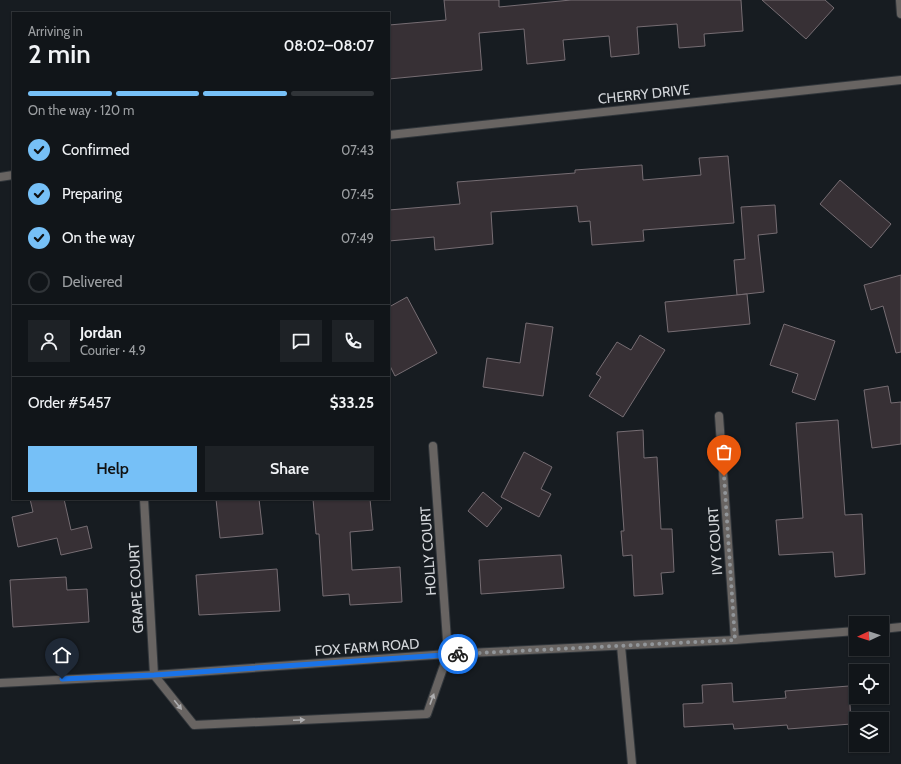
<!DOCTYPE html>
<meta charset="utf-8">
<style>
:root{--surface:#111519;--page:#1e2226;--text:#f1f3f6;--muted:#9c9fa2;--line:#303438;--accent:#76c0f7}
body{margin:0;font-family:Cabin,sans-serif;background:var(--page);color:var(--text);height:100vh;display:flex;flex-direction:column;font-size:15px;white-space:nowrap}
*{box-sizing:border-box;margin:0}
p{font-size:13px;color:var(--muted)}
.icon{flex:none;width:22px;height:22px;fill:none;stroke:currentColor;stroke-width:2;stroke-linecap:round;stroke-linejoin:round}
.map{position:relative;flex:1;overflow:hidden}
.panel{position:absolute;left:12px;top:12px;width:378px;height:488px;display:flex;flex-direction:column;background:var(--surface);border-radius:0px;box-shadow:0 1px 3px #0004,0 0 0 1px var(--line)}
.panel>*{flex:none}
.needle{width:26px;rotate:266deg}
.tools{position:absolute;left:849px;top:616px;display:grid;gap:8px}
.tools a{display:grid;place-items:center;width:40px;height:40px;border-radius:0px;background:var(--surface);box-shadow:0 1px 3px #0004,0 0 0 1px var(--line);font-size:20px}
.pin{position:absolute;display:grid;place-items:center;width:34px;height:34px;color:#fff;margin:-41px -17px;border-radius:50% 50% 50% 0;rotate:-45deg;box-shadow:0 0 4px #0007}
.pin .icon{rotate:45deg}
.courier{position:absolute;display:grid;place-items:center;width:40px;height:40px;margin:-20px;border:3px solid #1a73e8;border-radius:50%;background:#fff;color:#222;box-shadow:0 1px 5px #0007}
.summary em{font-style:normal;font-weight:600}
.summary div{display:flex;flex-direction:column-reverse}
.summary{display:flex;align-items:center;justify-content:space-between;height:68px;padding:0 16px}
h1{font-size:26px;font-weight:600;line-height:30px}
.bar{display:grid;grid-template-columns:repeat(4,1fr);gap:6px 4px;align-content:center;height:48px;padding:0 16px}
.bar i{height:5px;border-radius:3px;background:var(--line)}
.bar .current{background:var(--accent)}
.bar p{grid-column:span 4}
.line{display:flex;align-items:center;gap:10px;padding:0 16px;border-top:1px solid var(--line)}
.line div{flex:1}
.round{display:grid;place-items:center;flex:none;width:42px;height:42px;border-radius:0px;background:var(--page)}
ol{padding:0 16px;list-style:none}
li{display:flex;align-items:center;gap:12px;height:44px}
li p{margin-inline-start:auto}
li .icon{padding:4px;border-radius:50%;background:var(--accent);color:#111;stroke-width:4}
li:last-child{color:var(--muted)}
li i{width:22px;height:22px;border:2px solid var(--line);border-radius:50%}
.primary-button{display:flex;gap:8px;margin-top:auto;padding:8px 16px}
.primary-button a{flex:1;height:46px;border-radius:0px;background:var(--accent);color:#111;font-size:16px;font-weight:600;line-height:46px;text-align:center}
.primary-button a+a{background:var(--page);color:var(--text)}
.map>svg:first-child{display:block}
.building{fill:#373035;stroke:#766d73}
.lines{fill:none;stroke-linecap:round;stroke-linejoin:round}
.service-casing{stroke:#31363b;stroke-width:10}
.minor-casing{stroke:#31363b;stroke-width:10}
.tertiary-casing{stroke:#31363b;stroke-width:10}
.service{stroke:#686462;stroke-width:8}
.minor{stroke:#686462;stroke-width:8}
.tertiary{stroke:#686462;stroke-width:8}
.oneway{fill:#aeaeb0}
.done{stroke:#919599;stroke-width:4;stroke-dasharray:0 7.2}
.route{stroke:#1a73e8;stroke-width:5}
.labels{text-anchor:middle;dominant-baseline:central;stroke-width:4;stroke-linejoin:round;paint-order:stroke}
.street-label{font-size:14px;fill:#d3d6da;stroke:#171c21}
</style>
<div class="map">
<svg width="901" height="764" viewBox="0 0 901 764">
<rect width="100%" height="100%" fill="#171c21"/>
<!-- building -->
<g class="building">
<polygon points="444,0 499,0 499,7 571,0 741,0 743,31 704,34 705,46 679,48 677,24 637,27 639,54 611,57 609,36 563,40 565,60 527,64 524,29 479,33 482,70 389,79 389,25 446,20"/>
<polygon points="762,0 825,0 834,8 806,39"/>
<polygon points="728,156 734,223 643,230 644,241 592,245 590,221 579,222 577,206 491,212 493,244 435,250 434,237 389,241 389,210 460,204 457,182 575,173 575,170 642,165 643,180 701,175 699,158"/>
<polygon points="840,180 891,224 871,248 820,204"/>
<polygon points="775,205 777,233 758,235 764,292 737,295 734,260 745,259 741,207"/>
<polygon points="901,275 901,352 896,353 883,306 871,310 864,285"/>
<polygon points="747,294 750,324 668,332 665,302"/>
<polygon points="407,297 437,353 395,376 389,364 389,307"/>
<polygon points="526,323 553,327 543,396 483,387 487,358 520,363"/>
<polygon points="784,324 835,341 815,400 792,392 798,374 770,365"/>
<polygon points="640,335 665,350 623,417 589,396 601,377 596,374 617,342 631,350"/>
<polygon points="888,386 891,403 901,402 901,444 872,448 864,390"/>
<polygon points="838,420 845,515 862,514 865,574 835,577 833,552 779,555 776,520 803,518 796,423"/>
<polygon points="643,430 644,458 657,457 661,529 672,529 674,572 661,573 663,594 634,596 632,555 623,556 621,531 624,531 617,432"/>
<polygon points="524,452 552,467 541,489 551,494 539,517 501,497"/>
<polygon points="483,492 502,508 487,527 468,511"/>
<polygon points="30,499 64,499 71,530 87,526 92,548 61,555 57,538 18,547 12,517 33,512"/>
<polygon points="216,499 259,499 263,534 220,538"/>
<polygon points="313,499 370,499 373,530 350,532 352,570 400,567 402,602 350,605 349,594 323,596 319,534 316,534"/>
<polygon points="561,555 564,588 481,594 479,560"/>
<polygon points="277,569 280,611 199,615 196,575"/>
<polygon points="66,577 67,590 87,589 89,622 13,627 10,580"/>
<polygon points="732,683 733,702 786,698 785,691 849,686 851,724 788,729 787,725 734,729 733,724 684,727 683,704 703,703 702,685"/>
</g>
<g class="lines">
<defs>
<polyline id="service" points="154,675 194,725 427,714 448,654"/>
<g id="minor">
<polyline points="900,0 901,14"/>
<polyline points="389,135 901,80"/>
<polyline points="0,177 13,175"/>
<polyline points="719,416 735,640"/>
<polyline points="433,446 448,654"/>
<polyline points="144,499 154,675"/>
<polyline points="621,646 632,764"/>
</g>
<g id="tertiary">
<polyline points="882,629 901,627"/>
<polyline points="0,683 154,675 448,654 735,640 856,631"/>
</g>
</defs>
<!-- service casing -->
<use href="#service" class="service-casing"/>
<!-- minor casing -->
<use href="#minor" class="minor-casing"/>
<!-- tertiary casing -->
<use href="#tertiary" class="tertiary-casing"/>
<!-- service -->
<use href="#service" class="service"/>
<!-- minor -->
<use href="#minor" class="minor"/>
<!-- tertiary -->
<use href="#tertiary" class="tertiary"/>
</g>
<!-- one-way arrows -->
<defs><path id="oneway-solid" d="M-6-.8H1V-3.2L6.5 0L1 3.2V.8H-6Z"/></defs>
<g class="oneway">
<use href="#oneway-solid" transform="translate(432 699) rotate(-70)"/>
<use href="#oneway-solid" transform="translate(178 705) rotate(51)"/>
<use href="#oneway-solid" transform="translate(299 720) rotate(-3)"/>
</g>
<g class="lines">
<!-- done -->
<polyline class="done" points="458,654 735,640 724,476"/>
<!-- route -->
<polyline class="route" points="62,679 154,675 458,654"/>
</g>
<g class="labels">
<!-- street labels -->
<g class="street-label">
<text transform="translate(644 94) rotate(-6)">CHERRY DRIVE</text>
<text transform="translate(715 541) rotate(-94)">IVY COURT</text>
<text transform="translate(428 551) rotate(-94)">HOLLY COURT</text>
<text transform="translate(136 588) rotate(-93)">GRAPE COURT</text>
<text transform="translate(367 647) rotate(-4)">FOX FARM ROAD</text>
</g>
</g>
</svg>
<div class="tools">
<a><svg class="needle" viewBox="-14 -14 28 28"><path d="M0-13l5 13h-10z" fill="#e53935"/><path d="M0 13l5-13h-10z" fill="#9c9fa2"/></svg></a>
<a><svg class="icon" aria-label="locate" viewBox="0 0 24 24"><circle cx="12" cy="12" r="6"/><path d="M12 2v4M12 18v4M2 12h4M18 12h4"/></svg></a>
<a><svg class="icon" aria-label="layers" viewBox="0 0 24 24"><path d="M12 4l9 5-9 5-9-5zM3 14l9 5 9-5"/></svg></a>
</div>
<div class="pin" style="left:724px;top:476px;background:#ea580c"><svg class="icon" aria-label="bag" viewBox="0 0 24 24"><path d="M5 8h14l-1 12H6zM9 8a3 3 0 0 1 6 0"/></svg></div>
<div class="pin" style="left:62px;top:679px;background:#1f2937"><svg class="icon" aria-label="home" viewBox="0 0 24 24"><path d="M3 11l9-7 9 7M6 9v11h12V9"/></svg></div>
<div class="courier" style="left:458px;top:654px"><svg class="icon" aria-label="bike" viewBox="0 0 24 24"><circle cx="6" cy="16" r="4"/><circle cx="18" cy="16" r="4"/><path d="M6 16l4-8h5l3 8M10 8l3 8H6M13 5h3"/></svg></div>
<section class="panel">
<div class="summary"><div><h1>2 min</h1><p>Arriving in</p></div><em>08:02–08:07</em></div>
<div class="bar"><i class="current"></i><i class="current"></i><i class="current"></i><i></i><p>On the way · 120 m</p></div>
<ol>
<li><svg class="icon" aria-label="check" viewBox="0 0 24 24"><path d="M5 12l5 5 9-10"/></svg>Confirmed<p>07:43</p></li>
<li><svg class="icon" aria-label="check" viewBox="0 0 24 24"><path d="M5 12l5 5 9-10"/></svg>Preparing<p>07:45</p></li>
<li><svg class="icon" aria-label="check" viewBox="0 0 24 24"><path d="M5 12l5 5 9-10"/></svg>On the way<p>07:49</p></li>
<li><i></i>Delivered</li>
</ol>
<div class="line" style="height:72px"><a class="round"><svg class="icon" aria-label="person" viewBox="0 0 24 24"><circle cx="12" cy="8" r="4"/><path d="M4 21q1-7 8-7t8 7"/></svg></a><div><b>Jordan</b><p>Courier · 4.9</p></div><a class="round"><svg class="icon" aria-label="chat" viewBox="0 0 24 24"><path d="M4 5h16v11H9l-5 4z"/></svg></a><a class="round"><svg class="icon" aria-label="phone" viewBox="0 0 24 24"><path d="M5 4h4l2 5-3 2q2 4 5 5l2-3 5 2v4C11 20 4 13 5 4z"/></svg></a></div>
<div class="line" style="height:52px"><div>Order #5457</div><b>$33.25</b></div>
<div class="primary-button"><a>Help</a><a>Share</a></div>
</section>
</div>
